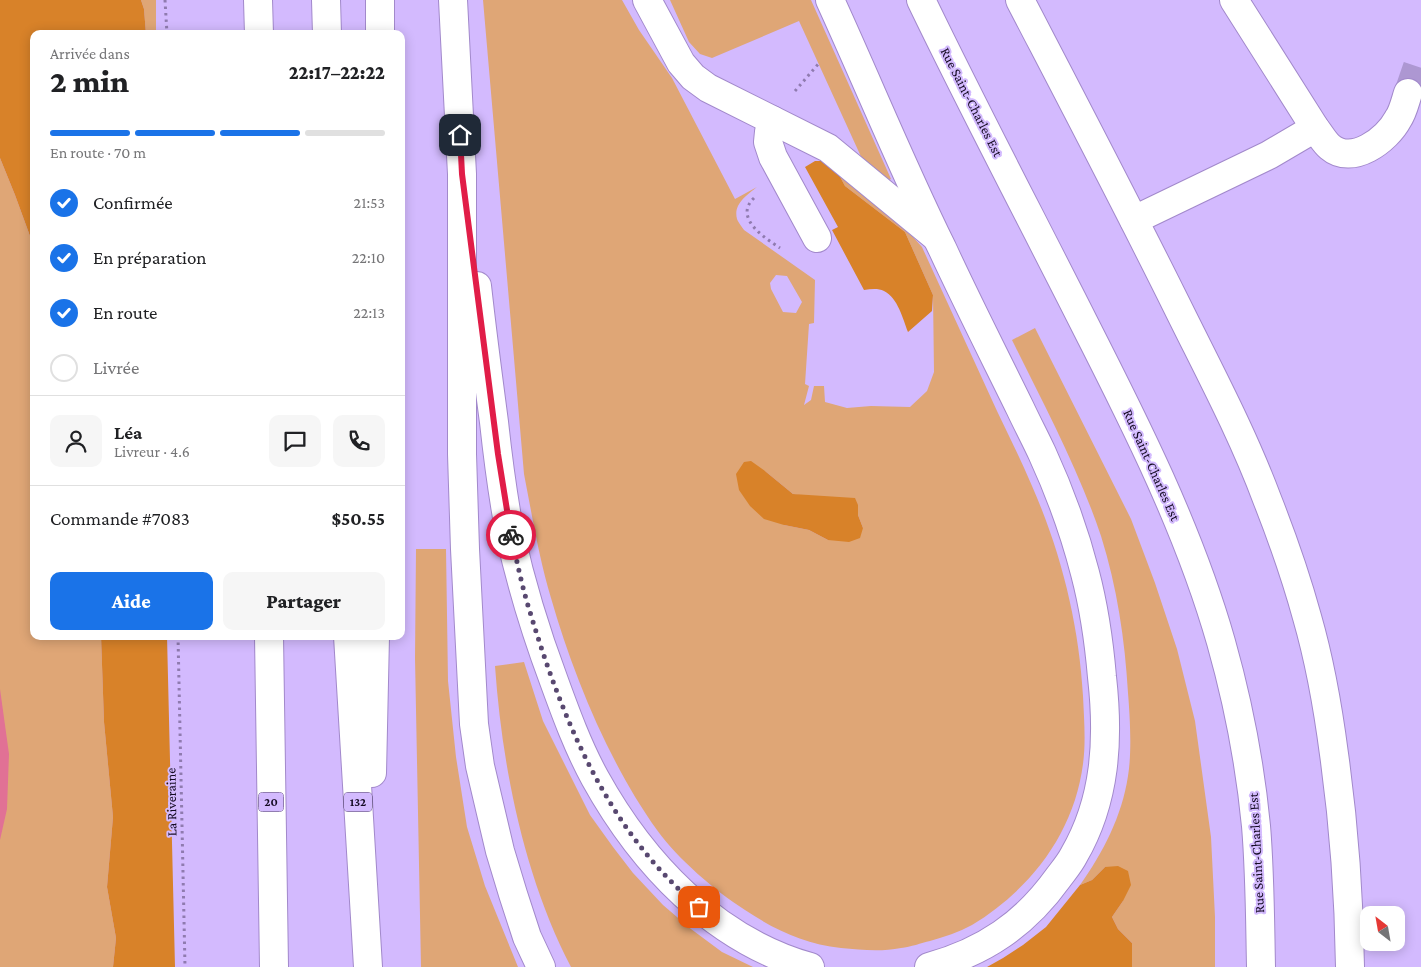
<!DOCTYPE html>
<html lang="fr">
<meta charset="utf-8">
<style>
:root{--surface:#fff;--page:#f6f6f6;--text:#202124;--muted:#757577;--line:#e0e0e0;--accent:#1a73e8}
body{margin:0;font-family:"Crimson Pro",serif;background:var(--page);color:var(--text);height:100vh;display:flex;flex-direction:column;font-size:19px;white-space:nowrap}
*{box-sizing:border-box;margin:0}
p{font-size:16px;color:var(--muted)}
.icon{flex:none;width:28px;height:28px;fill:none;stroke:currentColor;stroke-width:2;stroke-linecap:round;stroke-linejoin:round}
.map{position:relative;flex:1;overflow:hidden}
.panel{position:absolute;left:30px;top:30px;width:375px;height:610px;display:flex;flex-direction:column;background:var(--surface);border-radius:10px;box-shadow:0 2px 12px #0003}
.panel>*{flex:none}
.needle{width:32px;rotate:329deg}
.fabs{position:absolute;left:1360px;top:906px;display:grid;gap:10px}
.fabs a{display:grid;place-items:center;width:45px;height:45px;border-radius:10px;background:var(--surface);box-shadow:0 2px 12px #0003;font-size:25px}
.pin{position:absolute;display:grid;place-items:center;width:42px;height:42px;color:#fff;margin:-21px;border-radius:10px;box-shadow:0 2px 8px #0006}
.courier{position:absolute;display:grid;place-items:center;width:50px;height:50px;margin:-25px;border:4px solid #e11d48;border-radius:50%;background:#fff;color:#222;box-shadow:0 1px 6px #0007}
.overview em{font-style:normal;font-weight:800}
.overview div{display:flex;flex-direction:column-reverse}
.overview{display:flex;align-items:center;justify-content:space-between;height:85px;padding:0 20px}
h1{font-size:32px;font-weight:800;line-height:38px}
.bar{display:grid;grid-template-columns:repeat(4,1fr);gap:8px 5px;align-content:center;height:60px;padding:0 20px}
.bar i{height:6px;border-radius:4px;background:var(--line)}
.bar .on{background:var(--accent)}
.bar p{grid-column:span 4}
.line{display:flex;align-items:center;gap:12px;padding:0 20px;border-top:1px solid var(--line)}
.line div{flex:1}
.round{display:grid;place-items:center;flex:none;width:52px;height:52px;border-radius:10px;background:var(--page)}
ol{padding:0 20px;list-style:none}
li{display:flex;align-items:center;gap:15px;height:55px}
li p{margin-inline-start:auto}
li .icon{padding:5px;border-radius:50%;background:var(--accent);color:#fff;stroke-width:4}
li:last-child{color:var(--muted)}
li i{width:28px;height:28px;border:2px solid var(--line);border-radius:50%}
.cta{display:flex;gap:10px;margin-top:auto;padding:10px 20px}
.cta a{flex:1;height:58px;border-radius:10px;background:var(--accent);color:#fff;font-size:20px;font-weight:800;line-height:58px;text-align:center}
.cta a+a{background:var(--page);color:var(--text)}
.map>svg:first-child{display:block}
.green{fill:#dfa676;fill-rule:evenodd}
.forest{fill:#d88229}
.water{fill:#e17195}
.lines{fill:none;stroke-linecap:round;stroke-linejoin:round}
.minor-tunnel{stroke:#ad97d2;stroke-width:28;stroke-dasharray:28 14;stroke-linecap:butt}
.minor-casing{stroke:#a289cb;stroke-width:30}
.highway-casing{stroke:#a289cb;stroke-width:30}
.path{stroke:#8f7baf;stroke-width:3;stroke-dasharray:2.5 4;stroke-linecap:butt}
.minor{stroke:#fff;stroke-width:28}
.highway{stroke:#fff;stroke-width:28}
.done{stroke:#584870;stroke-width:5;stroke-dasharray:0 9}
.route{stroke:#e11d48;stroke-width:6}
.labels{text-anchor:middle;dominant-baseline:central;stroke-width:4;stroke-linejoin:round;paint-order:stroke}
.shield{fill:#d3bafe;stroke:#4e4065;stroke-width:1}
.shield-label{font-size:12px;font-weight:bold;fill:#150b23}
.street-label{font-size:14px;fill:#150b23;stroke:#d3bafe}
</style>
<div class="map">
<svg width="1421" height="967" viewBox="0 0 1421 967">
<rect width="100%" height="100%" fill="#d3bafe"/>
<!-- green -->
<g class="green">
<polygon points="141,0 156,0 156,34 146,34 144,9"/>
<path d="M483,0h139l17,30 33,48 63,121 22,-12c-10,8 -24,17 -20,32 1,3 5,8 7,11l71,50 -1,43 -5,1 -4,60 4,2 -5,19 7,-5 3,-14h10l1,16 22,6 24,-2 39,1 17,-16 7,-19 -1,-77 -28,-63 -60,-46 -7,-13 75,64 9,10c25,55 50,109 75,164 12,25 24,49 35,75 29,66 47,138 51,210 1,22 3,46 0,68 -9,69 -52,125 -111,161 -13,7 -28,12 -42,16 -9,2 -19,6 -29,7 -20,4 -40,2 -60,0 -36,-4 -66,-18 -96,-38 -31,-20 -67,-51 -88,-80 -47,-65 -84,-155 -106,-232 -12,-40 -19,-83 -27,-124zM776,275l11,1 15,26 -6,11 -13,-1 -12,-23 -1,-6zM765,471l28,23 65,11v10l5,13 -35,12 -19,-10 -25,-5z"/>
<polygon points="670,0 811,0 891,179 889,180 863,161 799,21 712,58 700,54 689,42"/>
<polygon points="0,158 15,195 34,247 34,636 101,636 104,722 113,817 107,887 116,938 113,967 0,967"/>
<path d="M1035,328l96,191 24,64 22,66 18,72 16,116 4,80v50h-83v-24l-14,-14 -6,-12 11,-16 -18,-34 -13,13 -12,5c23,-32 42,-69 48,-109 4,-24 2,-59 0,-83 -3,-53 -11,-106 -27,-157 -22,-66 -58,-133 -89,-196z"/>
<polygon points="416,549 446,549 448,681 456,757 467,827 485,886 518,967 421,967 415,658"/>
<path d="M524,662l19,59 47,94 23,32 20,26 30,32 28,24 31,23 31,15h-182c-47,-90 -69,-201 -76,-301z"/>
</g>
<!-- forest -->
<g class="forest">
<polygon points="0,0 141,0 144,9 146,34 34,34 34,247 15,195 0,158"/>
<path d="M815,161h9l14,12 7,13 60,46 28,63 -1,16 -24,21c-5,-13 -10,-34 -24,-41 -6,-3 -13,-2 -20,-1l-32,-60 6,-3 -33,-60z"/>
<polygon points="751,461 765,471 793,494 855,498 858,505 858,515 863,528 860,538 849,542 828,540 809,530 784,525 764,519 750,506 739,490 736,474 744,462"/>
<polygon points="101,636 167,636 175,967 113,967 116,938 107,887 113,817 104,722"/>
<polygon points="1118,866 1128,871 1131,885 1123,901 1112,917 1118,929 1132,943 1132,967 987,967 1003,958 1023,945 1046,927 1080,885 1092,880 1105,867"/>
</g>
<!-- water -->
<polygon class="water" points="0,689 9,754 7,809 0,840"/>
<g class="lines">
<!-- minor-tunnel -->
<polyline class="minor-tunnel" points="1408,93 1421,55"/>
<defs>
<g id="minor">
<polyline points="647,0 681,63 693,77 708,88 828,148 936,237"/>
<path d="M921,0c52,108 108,214 162,321 53,104 106,209 138,321 17,60 29,122 35,184 4,47 4,94 5,141"/>
<path d="M1020,0c53,102 106,203 157,306 31,63 65,126 90,193 15,38 29,78 40,118 13,45 21,91 27,137 10,71 15,142 16,213"/>
<path d="M1234,0l81,128c5,6 9,14 15,19 22,19 57,-7 68,-28 5,-7 7,-17 10,-26"/>
<polyline points="772,120 769,132 768,142 773,157 817,238"/>
<polyline points="1134,220 1269,155 1315,128"/>
</g>
<g id="highway">
<polyline points="258,0 259,34"/>
<polyline points="326,0 327,34"/>
<polyline points="380,0 380,34"/>
<polyline points="453,0 462,174 462,454 465,549 474,724 480,766 500,851 513,894 527,937 541,967"/>
<path d="M830,0c38,83 72,167 112,248 25,54 52,107 78,160 7,15 15,30 22,45 17,37 33,81 43,120 9,34 14,69 17,104 7,62 4,123 -28,178 -4,8 -10,15 -16,23 -33,46 -74,74 -129,89"/>
<path d="M477,286c5,45 11,91 17,136 4,37 9,75 16,112 11,50 26,99 44,147 12,33 24,66 41,97 47,85 119,162 215,189"/>
<polyline points="269,636 274,967"/>
<polyline points="348,636 368,967"/>
<polyline points="372,773 375,636"/>
</g>
</defs>
<!-- minor casing -->
<use href="#minor" class="minor-casing"/>
<!-- highway casing -->
<use href="#highway" class="highway-casing"/>
<!-- path -->
<g class="path">
<polyline points="165,0 167,34"/>
<polyline points="795,91 820,62"/>
<path d="M754,198c-21,20 11,40 26,50"/>
<polyline points="178,636 185,967"/>
</g>
<!-- minor -->
<use href="#minor" class="minor"/>
<!-- highway -->
<use href="#highway" class="highway"/>
</g>
<g class="lines">
<!-- done -->
<path class="done" d="M511,535c6,26 11,52 19,77 33,109 79,221 169,295"/>
<!-- route -->
<polyline class="route" points="460,135 462,174 498,454 511,535"/>
</g>
<g class="labels">
<!-- shield labels -->
<g class="shield">
<rect x="258.5" y="792.5" width="25" height="19" rx="4"/>
<rect x="344" y="792.5" width="28" height="19" rx="4"/>
</g>
<g class="shield-label">
<text x="271" y="802">20</text>
<text x="358" y="802">132</text>
</g>
<!-- street labels -->
<g class="street-label">
<text transform="translate(972 102) rotate(63)">Rue Saint-Charles Est</text>
<text transform="translate(1152 465) rotate(66)">Rue Saint-Charles Est</text>
<text transform="translate(171 802) rotate(-91)">La Riveraine</text>
<text transform="translate(1256 853) rotate(-93)">Rue Saint-Charles Est</text>
</g>
</g>
</svg>
<div class="fabs">
<a><svg class="needle" viewBox="-14 -14 28 28"><path d="M0-13l5 13h-10z" fill="#e53935"/><path d="M0 13l5-13h-10z" fill="#757577"/></svg></a>
</div>
<div class="pin" style="left:699px;top:907px;background:#ea580c"><svg class="icon" aria-label="bag" viewBox="0 0 24 24"><path d="M5 8h14l-1 12H6zM9 8a3 3 0 0 1 6 0"/></svg></div>
<div class="pin" style="left:460px;top:135px;background:#1f2937"><svg class="icon" aria-label="home" viewBox="0 0 24 24"><path d="M3 11l9-7 9 7M6 9v11h12V9"/></svg></div>
<div class="courier" style="left:511px;top:535px"><svg class="icon" aria-label="bike" viewBox="0 0 24 24"><circle cx="6" cy="16" r="4"/><circle cx="18" cy="16" r="4"/><path d="M6 16l4-8h5l3 8M10 8l3 8H6M13 5h3"/></svg></div>
<section class="panel">
<div class="overview"><div><h1>2 min</h1><p>Arrivée dans</p></div><em>22:17–22:22</em></div>
<div class="bar"><i class="on"></i><i class="on"></i><i class="on"></i><i></i><p>En route · 70 m</p></div>
<ol>
<li><svg class="icon" aria-label="check" viewBox="0 0 24 24"><path d="M5 12l5 5 9-10"/></svg>Confirmée<p>21:53</p></li>
<li><svg class="icon" aria-label="check" viewBox="0 0 24 24"><path d="M5 12l5 5 9-10"/></svg>En préparation<p>22:10</p></li>
<li><svg class="icon" aria-label="check" viewBox="0 0 24 24"><path d="M5 12l5 5 9-10"/></svg>En route<p>22:13</p></li>
<li><i></i>Livrée</li>
</ol>
<div class="line" style="height:90px"><a class="round"><svg class="icon" aria-label="person" viewBox="0 0 24 24"><circle cx="12" cy="8" r="4"/><path d="M4 21q1-7 8-7t8 7"/></svg></a><div><b>Léa</b><p>Livreur · 4.6</p></div><a class="round"><svg class="icon" aria-label="chat" viewBox="0 0 24 24"><path d="M4 5h16v11H9l-5 4z"/></svg></a><a class="round"><svg class="icon" aria-label="phone" viewBox="0 0 24 24"><path d="M5 4h4l2 5-3 2q2 4 5 5l2-3 5 2v4C11 20 4 13 5 4z"/></svg></a></div>
<div class="line" style="height:65px"><div>Commande #7083</div><b>$50.55</b></div>
<div class="cta"><a>Aide</a><a>Partager</a></div>
</section>
</div>
